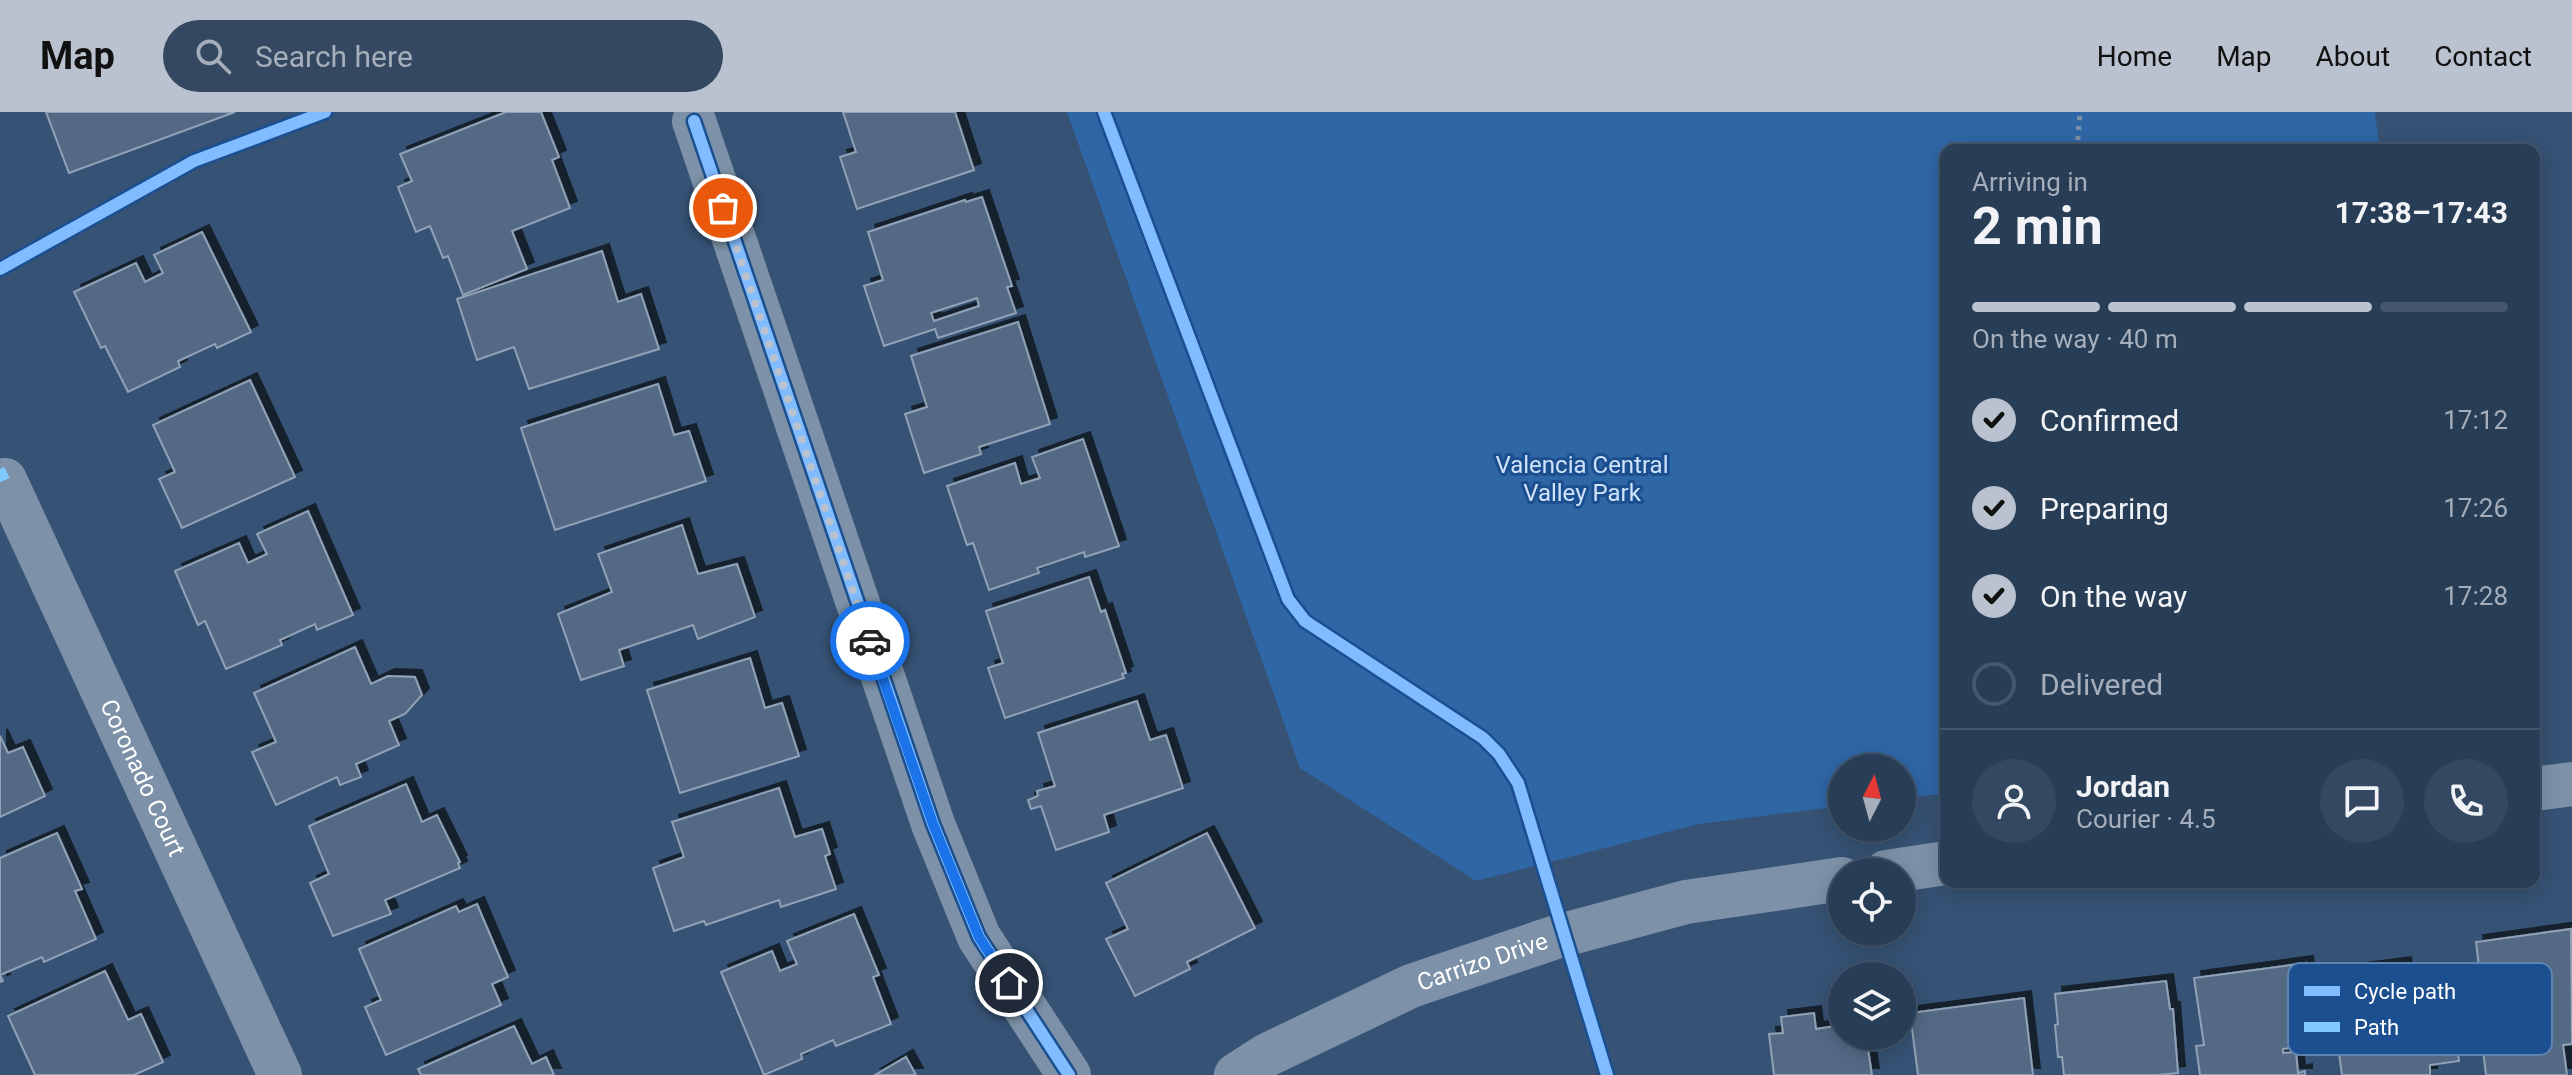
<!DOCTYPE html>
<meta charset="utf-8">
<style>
:root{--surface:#283e57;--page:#344961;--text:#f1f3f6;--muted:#a5aeba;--line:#44576d;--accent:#b9c2ce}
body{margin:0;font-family:Roboto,sans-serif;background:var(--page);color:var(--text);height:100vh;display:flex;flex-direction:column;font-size:30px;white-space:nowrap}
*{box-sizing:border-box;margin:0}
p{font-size:26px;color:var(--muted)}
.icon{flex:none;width:44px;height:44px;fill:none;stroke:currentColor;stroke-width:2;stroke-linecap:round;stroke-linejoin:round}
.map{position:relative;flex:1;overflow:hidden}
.details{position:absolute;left:1940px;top:32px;width:600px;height:744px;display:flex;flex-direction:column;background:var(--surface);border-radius:16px;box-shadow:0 4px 20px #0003,0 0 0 2px var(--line)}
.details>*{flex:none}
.needle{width:52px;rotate:6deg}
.fabs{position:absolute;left:1828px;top:642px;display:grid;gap:16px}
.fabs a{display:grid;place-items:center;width:88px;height:88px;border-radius:50%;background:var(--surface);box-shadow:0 4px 20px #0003,0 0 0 2px var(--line);font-size:40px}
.pin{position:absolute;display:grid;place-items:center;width:68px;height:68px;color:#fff;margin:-34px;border:4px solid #fff;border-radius:50%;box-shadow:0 2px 8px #0007}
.courier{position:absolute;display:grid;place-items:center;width:80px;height:80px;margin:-40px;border:6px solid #1a73e8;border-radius:50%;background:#fff;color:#222;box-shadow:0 2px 10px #0007}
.head em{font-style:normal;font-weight:700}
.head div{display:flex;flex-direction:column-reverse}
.head{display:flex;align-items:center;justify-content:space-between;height:136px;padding:0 32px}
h1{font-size:52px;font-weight:700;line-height:60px}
.bar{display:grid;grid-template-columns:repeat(4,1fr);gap:12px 8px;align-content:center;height:96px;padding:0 32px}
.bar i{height:10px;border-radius:6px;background:var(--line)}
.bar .selected{background:var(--accent)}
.bar p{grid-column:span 4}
.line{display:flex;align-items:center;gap:20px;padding:0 32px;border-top:2px solid var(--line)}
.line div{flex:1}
.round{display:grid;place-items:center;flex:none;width:84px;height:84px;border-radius:42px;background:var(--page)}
ol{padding:0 32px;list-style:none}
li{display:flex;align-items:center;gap:24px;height:88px}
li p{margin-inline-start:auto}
li .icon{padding:8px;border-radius:50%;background:var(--accent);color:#111;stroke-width:4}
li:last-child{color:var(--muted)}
li i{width:44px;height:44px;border:4px solid var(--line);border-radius:50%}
header{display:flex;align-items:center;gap:48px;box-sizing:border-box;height:112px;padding:0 40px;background:var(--accent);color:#111}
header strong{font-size:38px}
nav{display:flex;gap:44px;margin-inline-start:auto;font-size:28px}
.search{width:560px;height:72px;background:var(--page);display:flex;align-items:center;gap:20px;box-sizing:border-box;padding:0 28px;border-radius:44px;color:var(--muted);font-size:30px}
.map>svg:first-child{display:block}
.green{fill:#2f66a5}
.building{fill:#526984;stroke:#92a2b6;stroke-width:2;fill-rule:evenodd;filter:url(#shadow)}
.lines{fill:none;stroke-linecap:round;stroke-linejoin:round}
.path{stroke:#7d92a8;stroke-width:5;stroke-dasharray:4 6;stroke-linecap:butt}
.minor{stroke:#7d92a8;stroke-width:44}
.path-bridge{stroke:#7d92a8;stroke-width:5;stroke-dasharray:4 6;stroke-linecap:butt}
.quiet{stroke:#80caff;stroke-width:10;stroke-dasharray:20 10;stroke-linecap:butt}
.cycleway-casing{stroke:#1b4f8f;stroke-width:17}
.cycleway{stroke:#80bcff;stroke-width:12}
.done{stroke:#b9c2ce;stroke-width:8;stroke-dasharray:0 14.4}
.route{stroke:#1a73e8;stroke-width:10}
.labels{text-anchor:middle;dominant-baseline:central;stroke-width:6;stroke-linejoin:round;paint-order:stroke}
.park-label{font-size:24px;fill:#cfe3fa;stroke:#1b4f8f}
.street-label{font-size:24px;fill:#fff;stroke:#1b4f8f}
.key{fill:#1b4f8f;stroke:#5f84b1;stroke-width:2}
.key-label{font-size:22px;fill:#fff}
</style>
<header>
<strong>Map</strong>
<div class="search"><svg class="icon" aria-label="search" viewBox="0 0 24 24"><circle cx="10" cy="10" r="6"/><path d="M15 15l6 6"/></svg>Search here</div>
<nav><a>Home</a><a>Map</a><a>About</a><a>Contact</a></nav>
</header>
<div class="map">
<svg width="2572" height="963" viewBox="0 0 2572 963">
<defs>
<filter id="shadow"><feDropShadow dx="7" dy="-7" stdDeviation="0" flood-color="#0009"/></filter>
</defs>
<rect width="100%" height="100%" fill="#365274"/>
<!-- green -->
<polygon class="green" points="1067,0 2375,0 2380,38 1946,38 1946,681 1902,687 1902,656 1842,656 1842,694 1699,712 1476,769 1300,656"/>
<!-- building -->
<g class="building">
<polygon points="46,0 235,0 69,61"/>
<polygon points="506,0 541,0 559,45 552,48 570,96 512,119 527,157 463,183 448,144 443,146 430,114 416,120 398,75 412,69 400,42"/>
<polygon points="843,0 955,0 974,58 857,97 840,45 856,40"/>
<path d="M982,85l30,89 -5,1 9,26 -78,25 -3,-9 -51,17 -20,-60 19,-6 -15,-48 97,-32 1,2zM977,186l2,8 -45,15 -3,-8z"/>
<polygon points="202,120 251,220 217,236 215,232 178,249 180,255 128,280 105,234 101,236 74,180 136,151 145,170 163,161 154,143"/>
<polygon points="602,139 618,190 641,182 659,237 529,277 514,235 477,248 457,187"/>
<polygon points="1018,210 1050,312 979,335 981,342 924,361 905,302 927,295 911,244"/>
<polygon points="250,268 295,365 182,416 159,367 175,360 153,313"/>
<polygon points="658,272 674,323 689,319 706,369 555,418 521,316"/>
<polygon points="1083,327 1119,434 1085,445 1084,440 1037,456 1039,461 989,478 973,431 967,433 947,374 1015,351 1021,372 1040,366 1032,345"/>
<polygon points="308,399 353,503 317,518 315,512 280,528 282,533 226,557 205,509 198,513 175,459 239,431 248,451 267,442 257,422"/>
<polygon points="682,413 698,462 737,452 755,505 698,527 693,513 619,538 624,554 581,568 558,502 612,480 598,442"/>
<polygon points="1089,465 1101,500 1105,498 1126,561 1122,562 1124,566 1005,606 988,556 1003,551 986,499"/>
<polygon points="355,535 371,572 388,564 415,565 422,583 405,602 389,609 399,633 356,652 361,665 340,673 337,665 276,693 252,640 276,630 254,581"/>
<polygon points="750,546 765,596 782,591 799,644 680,681 647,578"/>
<polygon points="1137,589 1150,628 1166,623 1183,676 1104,703 1109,720 1056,738 1041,694 1031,697 1028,688 1038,684 1037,679 1055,674 1038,621"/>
<polygon points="0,624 8,641 23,635 45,684 0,705"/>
<polygon points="406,672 422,710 437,703 460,750 458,751 460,756 385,788 391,802 333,824 310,771 329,762 309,714"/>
<polygon points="779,676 795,725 822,717 830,742 825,744 836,777 781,795 779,788 706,813 704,809 674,819 653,756 684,745 672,710"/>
<polygon points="57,721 82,777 75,779 96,827 44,850 42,845 0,863 3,869 0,870 0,746"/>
<polygon points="1207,721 1255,816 1187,850 1190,857 1135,884 1106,827 1128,817 1106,771"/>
<polygon points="477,792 508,865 492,872 501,893 386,943 365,895 381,888 359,837 456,794 459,800"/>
<polygon points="854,802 879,863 873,865 891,912 836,934 833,928 801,942 802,947 764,963 721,860 772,839 780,859 797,852 787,829"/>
<polygon points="2571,817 2572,932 2563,933 2567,963 2486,963 2482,929 2488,929 2476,830"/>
<polygon points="2306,851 2316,932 2283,937 2283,941 2296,940 2298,961 2305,959 2305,963 2200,963 2196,934 2204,933 2194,866"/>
<polygon points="2404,852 2407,874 2416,872 2417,876 2448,871 2459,949 2430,953 2430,963 2342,963 2331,883 2345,882 2342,860"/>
<polygon points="105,859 128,908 141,902 163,950 134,963 35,963 8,904"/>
<polygon points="2166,869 2170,897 2173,897 2178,961 2157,963 2064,963 2062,945 2058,945 2055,913 2058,912 2055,882"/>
<polygon points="2024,886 2033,963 1918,963 1910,901"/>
<polygon points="1814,901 1816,917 1842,913 1842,924 1866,924 1872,963 1774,963 1769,922 1783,921 1781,905"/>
<polygon points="514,914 532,952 546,945 554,963 421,963 418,957"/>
<polygon points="906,945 916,963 875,963"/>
</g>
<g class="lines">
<!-- path -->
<g class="path">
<polyline points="1104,0 1288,487 1305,509 1483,626 1499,642 1518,671"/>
<polyline points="2077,38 2080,0"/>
<polyline points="0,157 194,49 325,0"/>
<polyline points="1606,962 1607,963"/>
</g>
<!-- minor -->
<g class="minor">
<polyline points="694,9 933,712 979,825 1069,963"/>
<path id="s1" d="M5,368l275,595"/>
<polyline points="2534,677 2572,672"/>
<polyline points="1886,760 1946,751"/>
<path id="s2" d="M1236,963l31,-20 144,-69 145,-49 130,-35 156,-23"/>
</g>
<!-- path-bridge -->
<polyline class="path-bridge" points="1518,671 1606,962"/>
<!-- quiet -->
<polyline class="quiet" points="0,357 5,368"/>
<defs>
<g id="cycleway">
<polyline points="1104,0 1288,487 1305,509 1483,626 1499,642 1518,671 1607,963"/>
<polyline points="694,9 933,712 979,825 1069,963"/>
<polyline points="0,157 194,49 325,0"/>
</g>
</defs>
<!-- cycleway casing -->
<use href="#cycleway" class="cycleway-casing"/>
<!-- cycleway -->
<use href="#cycleway" class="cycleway"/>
</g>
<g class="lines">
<!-- done -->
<polyline class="done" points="723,96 870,529"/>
<!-- route -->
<polyline class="route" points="870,529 933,712 979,825 1009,871"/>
</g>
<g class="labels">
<!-- park labels -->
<g class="park-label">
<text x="1582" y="353">Valencia Central<tspan x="1582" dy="28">Valley Park</tspan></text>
</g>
<!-- street labels -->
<g class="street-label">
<text stroke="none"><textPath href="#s1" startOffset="328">Coronado Court</textPath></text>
<text stroke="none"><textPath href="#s2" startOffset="272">Carrizo Drive</textPath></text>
</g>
</g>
<!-- legend -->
<rect x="2288" y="851" width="264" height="92" rx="12" class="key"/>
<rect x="2304" y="874" width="36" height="10" fill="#80bcff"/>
<rect x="2304" y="910" width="36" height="10" fill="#80caff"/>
<g class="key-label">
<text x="2354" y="887">Cycle path</text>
<text x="2354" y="923">Path</text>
</g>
</svg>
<div class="fabs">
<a><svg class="needle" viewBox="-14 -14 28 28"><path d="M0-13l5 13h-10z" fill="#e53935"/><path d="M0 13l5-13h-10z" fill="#a5aeba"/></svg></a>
<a><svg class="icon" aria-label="locate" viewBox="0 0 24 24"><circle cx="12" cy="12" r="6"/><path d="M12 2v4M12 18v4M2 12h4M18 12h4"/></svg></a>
<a><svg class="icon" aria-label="layers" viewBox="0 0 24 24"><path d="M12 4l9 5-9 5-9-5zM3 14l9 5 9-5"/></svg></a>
</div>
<div class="pin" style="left:723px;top:96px;background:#ea580c"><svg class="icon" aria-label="bag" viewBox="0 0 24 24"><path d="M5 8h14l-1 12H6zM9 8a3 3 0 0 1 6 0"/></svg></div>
<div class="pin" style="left:1009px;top:871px;background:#1f2937"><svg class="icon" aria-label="home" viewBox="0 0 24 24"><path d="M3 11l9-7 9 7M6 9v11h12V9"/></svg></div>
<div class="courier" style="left:870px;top:529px"><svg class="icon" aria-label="car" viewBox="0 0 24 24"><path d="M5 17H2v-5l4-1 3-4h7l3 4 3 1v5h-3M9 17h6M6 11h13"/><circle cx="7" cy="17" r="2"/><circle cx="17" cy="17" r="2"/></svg></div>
<section class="details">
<div class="head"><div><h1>2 min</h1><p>Arriving in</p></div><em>17:38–17:43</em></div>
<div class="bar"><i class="selected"></i><i class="selected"></i><i class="selected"></i><i></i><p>On the way · 40 m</p></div>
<ol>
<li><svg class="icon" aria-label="check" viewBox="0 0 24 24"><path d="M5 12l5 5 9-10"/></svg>Confirmed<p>17:12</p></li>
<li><svg class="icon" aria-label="check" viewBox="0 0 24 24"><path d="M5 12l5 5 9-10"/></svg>Preparing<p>17:26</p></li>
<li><svg class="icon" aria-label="check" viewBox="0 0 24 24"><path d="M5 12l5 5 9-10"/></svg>On the way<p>17:28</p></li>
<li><i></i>Delivered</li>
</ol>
<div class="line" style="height:144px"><a class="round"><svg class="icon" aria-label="person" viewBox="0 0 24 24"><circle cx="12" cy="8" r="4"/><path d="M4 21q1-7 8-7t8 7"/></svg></a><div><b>Jordan</b><p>Courier · 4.5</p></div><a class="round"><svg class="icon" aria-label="chat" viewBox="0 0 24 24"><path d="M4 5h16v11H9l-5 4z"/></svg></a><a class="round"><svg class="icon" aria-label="phone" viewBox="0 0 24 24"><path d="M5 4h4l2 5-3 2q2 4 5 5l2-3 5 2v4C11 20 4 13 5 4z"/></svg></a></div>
</section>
</div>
